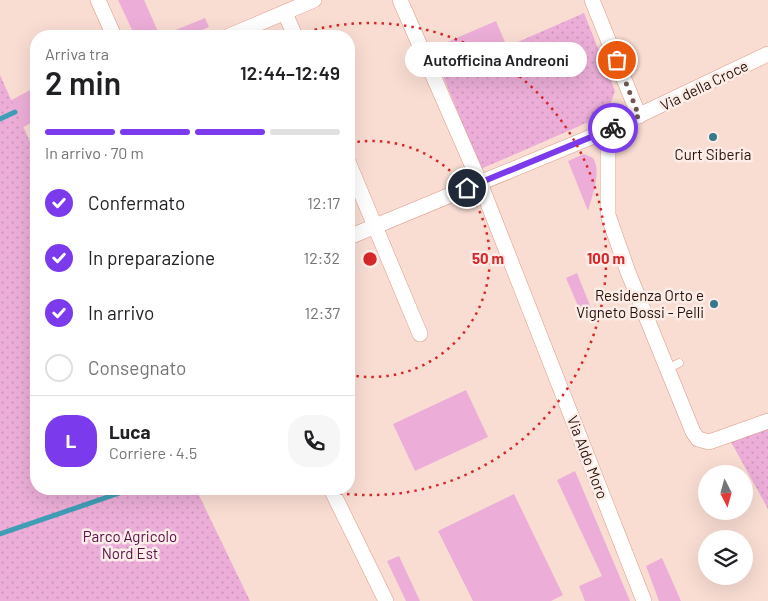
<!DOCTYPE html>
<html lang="it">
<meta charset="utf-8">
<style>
:root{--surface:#fff;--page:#f6f6f6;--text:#202124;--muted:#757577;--line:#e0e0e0;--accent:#7c3aed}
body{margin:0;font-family:Barlow,sans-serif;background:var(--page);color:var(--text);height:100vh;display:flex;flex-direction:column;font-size:19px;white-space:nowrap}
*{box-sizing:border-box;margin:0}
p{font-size:16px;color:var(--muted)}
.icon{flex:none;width:28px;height:28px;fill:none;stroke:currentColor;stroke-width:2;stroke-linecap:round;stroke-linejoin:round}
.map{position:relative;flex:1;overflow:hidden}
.drawer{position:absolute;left:30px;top:30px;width:325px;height:465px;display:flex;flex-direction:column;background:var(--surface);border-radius:20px;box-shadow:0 5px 20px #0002}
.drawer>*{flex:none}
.needle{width:32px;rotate:174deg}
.fabs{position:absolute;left:698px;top:465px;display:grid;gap:10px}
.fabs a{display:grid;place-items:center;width:55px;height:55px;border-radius:50%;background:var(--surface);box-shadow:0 5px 20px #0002;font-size:25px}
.pin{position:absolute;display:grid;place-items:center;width:42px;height:42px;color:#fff;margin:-21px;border:2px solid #fff;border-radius:50%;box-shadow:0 1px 5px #0007}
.courier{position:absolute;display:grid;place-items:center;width:50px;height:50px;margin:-25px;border:4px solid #7c3aed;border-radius:50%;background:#fff;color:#222;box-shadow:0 1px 6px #0007}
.bubble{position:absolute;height:35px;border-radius:18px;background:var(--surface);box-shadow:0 5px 20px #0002;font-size:16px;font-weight:600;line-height:35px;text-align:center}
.summary em{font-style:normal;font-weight:600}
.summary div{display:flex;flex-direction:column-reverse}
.summary{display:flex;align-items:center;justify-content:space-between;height:85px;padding:0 15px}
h1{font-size:32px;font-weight:600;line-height:38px}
.bar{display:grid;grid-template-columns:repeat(4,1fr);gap:8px 5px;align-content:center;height:60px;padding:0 15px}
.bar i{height:6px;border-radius:4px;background:var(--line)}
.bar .selected{background:var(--accent)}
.bar p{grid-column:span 4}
.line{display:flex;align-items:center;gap:12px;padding:0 15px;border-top:1px solid var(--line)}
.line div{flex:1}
.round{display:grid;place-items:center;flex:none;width:52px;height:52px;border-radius:20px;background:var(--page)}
ol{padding:0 15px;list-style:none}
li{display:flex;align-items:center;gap:15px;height:55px}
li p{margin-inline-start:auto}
li .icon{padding:5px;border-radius:50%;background:var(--accent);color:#fff;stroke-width:4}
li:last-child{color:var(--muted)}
li i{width:28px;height:28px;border:2px solid var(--line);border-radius:50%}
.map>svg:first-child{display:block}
.green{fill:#ecaed8}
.park{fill:url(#park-dots)}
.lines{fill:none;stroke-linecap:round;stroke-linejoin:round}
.stream{stroke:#3f9db6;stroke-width:5}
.lane-casing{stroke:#db9984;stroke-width:9}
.street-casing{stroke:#db9984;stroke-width:16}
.lane{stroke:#fff;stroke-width:8}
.street{stroke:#fff;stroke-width:15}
.done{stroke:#725850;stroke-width:5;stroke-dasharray:0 9}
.route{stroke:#7c3aed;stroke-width:6}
.ring{fill:none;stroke:#d62828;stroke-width:2.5;stroke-dasharray:2.5 5}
.poi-dot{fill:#37788b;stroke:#fcede9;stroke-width:2}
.labels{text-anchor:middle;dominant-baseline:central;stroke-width:5;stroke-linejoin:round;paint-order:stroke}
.street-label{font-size:15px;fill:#291109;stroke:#fcede9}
.poi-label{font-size:15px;fill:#291109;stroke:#fcede9}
.park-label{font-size:15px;fill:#5a0f49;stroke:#fcede9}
.centre{fill:#d62828;stroke:#fcede9;stroke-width:2.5}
.ring-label{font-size:15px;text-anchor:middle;font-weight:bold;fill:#d62828;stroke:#fcede9;stroke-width:5;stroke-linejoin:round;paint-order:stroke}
</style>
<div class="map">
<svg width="768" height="601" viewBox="0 0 768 601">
<defs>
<pattern id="park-dots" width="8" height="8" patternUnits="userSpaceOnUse" patternTransform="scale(1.25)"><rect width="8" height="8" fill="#ecaed8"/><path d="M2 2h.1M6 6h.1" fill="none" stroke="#ca95b8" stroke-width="1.8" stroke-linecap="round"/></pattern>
</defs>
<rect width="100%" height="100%" fill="#f9ddd3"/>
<!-- green -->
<g class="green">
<polygon points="118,0 144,0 160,36 135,36"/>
<polygon points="205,18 209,27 188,36 161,36"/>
<polygon points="496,21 507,47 465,65 454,39"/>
<polygon points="36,87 36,120 13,133 0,106"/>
<path d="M584,154l9,4c9,14 -1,38 -5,53l-20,-50z"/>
<polygon points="577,273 591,308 581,313 566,278"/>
<polygon points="466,390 488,437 415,471 393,424"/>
<polygon points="575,471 630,601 585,601 579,586 602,576 557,480"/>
<polygon points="514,494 563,595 551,601 473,601 438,531"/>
<polygon points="399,556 420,601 406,601 387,561"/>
<polygon points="662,558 681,601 659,601 646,566"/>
</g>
<!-- park -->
<g class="park">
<polygon points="584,13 615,91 607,114 481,169 432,49 454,39 465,65"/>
<polygon points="0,75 36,155 36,489 196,489 250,601 0,601"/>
<polygon points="768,428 768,509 731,442"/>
</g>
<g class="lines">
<!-- stream -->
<g class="stream">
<polyline points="0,119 15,112"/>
<polyline points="0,534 131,489"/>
</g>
<defs>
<polyline id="lane" points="667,369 679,363"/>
<g id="street">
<polyline points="98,0 114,36"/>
<polyline points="400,0 480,183 644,601"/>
<polyline points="592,0 639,116"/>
<polyline points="285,13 295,36"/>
<polyline points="229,36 314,0"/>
<polyline points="608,130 608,215 628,272 693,432 698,439 709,442 768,421"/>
<polyline points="349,164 420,334"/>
<polyline points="349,237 608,130 768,54"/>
<polyline points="331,489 386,601"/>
</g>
</defs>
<!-- lane casing -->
<use href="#lane" class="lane-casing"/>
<!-- street casing -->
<use href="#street" class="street-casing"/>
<!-- lane -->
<use href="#lane" class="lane"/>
<!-- street -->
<use href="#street" class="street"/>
</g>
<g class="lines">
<!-- done -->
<polyline class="done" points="613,128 639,116 617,60"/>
<!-- route -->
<polyline class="route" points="467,188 613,128"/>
</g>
<!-- distance rings -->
<g class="ring">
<path d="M350 143A118 118 0 1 1 350 375"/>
<path d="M293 36A236 236 0 1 1 317 489"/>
</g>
<!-- markers -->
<g class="poi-dot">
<circle cx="713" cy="137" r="5"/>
<circle cx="714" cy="304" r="5"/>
</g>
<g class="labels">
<!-- street labels -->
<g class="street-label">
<text transform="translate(704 85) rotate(-26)">Via della Croce</text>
<text transform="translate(588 457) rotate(69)">Via Aldo Moro</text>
</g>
<!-- poi labels -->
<g class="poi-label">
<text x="713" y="154">Curt Siberia</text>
<text x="704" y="295" text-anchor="end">Residenza Orto e<tspan x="704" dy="17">Vigneto Bossi - Pelli</tspan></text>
</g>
<!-- park labels -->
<g class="park-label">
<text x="130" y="536">Parco Agricolo<tspan x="130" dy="17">Nord Est</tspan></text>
</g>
</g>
<circle cx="370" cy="259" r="8" class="centre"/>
<g class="ring-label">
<text x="488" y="264">50 m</text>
<text x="606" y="264">100 m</text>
</g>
</svg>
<div class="fabs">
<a><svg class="needle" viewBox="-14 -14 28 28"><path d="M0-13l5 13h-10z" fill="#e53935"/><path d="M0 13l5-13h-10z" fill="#757577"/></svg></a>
<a><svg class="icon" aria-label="layers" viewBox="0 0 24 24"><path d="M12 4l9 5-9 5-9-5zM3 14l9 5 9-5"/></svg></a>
</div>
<div class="pin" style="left:617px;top:60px;background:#ea580c"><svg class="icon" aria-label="bag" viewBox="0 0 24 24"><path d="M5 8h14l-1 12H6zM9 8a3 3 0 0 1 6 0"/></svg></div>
<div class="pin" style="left:467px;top:188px;background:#1f2937"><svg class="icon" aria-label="home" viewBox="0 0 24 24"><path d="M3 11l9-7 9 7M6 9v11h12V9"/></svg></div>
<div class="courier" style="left:613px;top:128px"><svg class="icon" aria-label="bike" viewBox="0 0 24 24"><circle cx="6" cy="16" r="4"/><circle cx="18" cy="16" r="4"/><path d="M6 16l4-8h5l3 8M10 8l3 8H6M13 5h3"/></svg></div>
<div class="bubble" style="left:405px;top:42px;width:182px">Autofficina Andreoni</div>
<section class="drawer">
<div class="summary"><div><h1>2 min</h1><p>Arriva tra</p></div><em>12:44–12:49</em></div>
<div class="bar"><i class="selected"></i><i class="selected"></i><i class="selected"></i><i></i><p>In arrivo · 70 m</p></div>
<ol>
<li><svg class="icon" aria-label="check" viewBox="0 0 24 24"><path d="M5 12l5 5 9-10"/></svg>Confermato<p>12:17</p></li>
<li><svg class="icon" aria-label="check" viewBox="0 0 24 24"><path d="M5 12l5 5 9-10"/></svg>In preparazione<p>12:32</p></li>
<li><svg class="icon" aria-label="check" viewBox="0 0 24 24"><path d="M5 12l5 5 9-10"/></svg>In arrivo<p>12:37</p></li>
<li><i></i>Consegnato</li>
</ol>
<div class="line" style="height:90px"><b class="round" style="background:var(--accent);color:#fff">L</b><div><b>Luca</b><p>Corriere · 4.5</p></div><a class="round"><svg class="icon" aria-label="phone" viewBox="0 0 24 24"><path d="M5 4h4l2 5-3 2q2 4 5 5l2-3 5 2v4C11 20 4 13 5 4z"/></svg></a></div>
</section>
</div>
